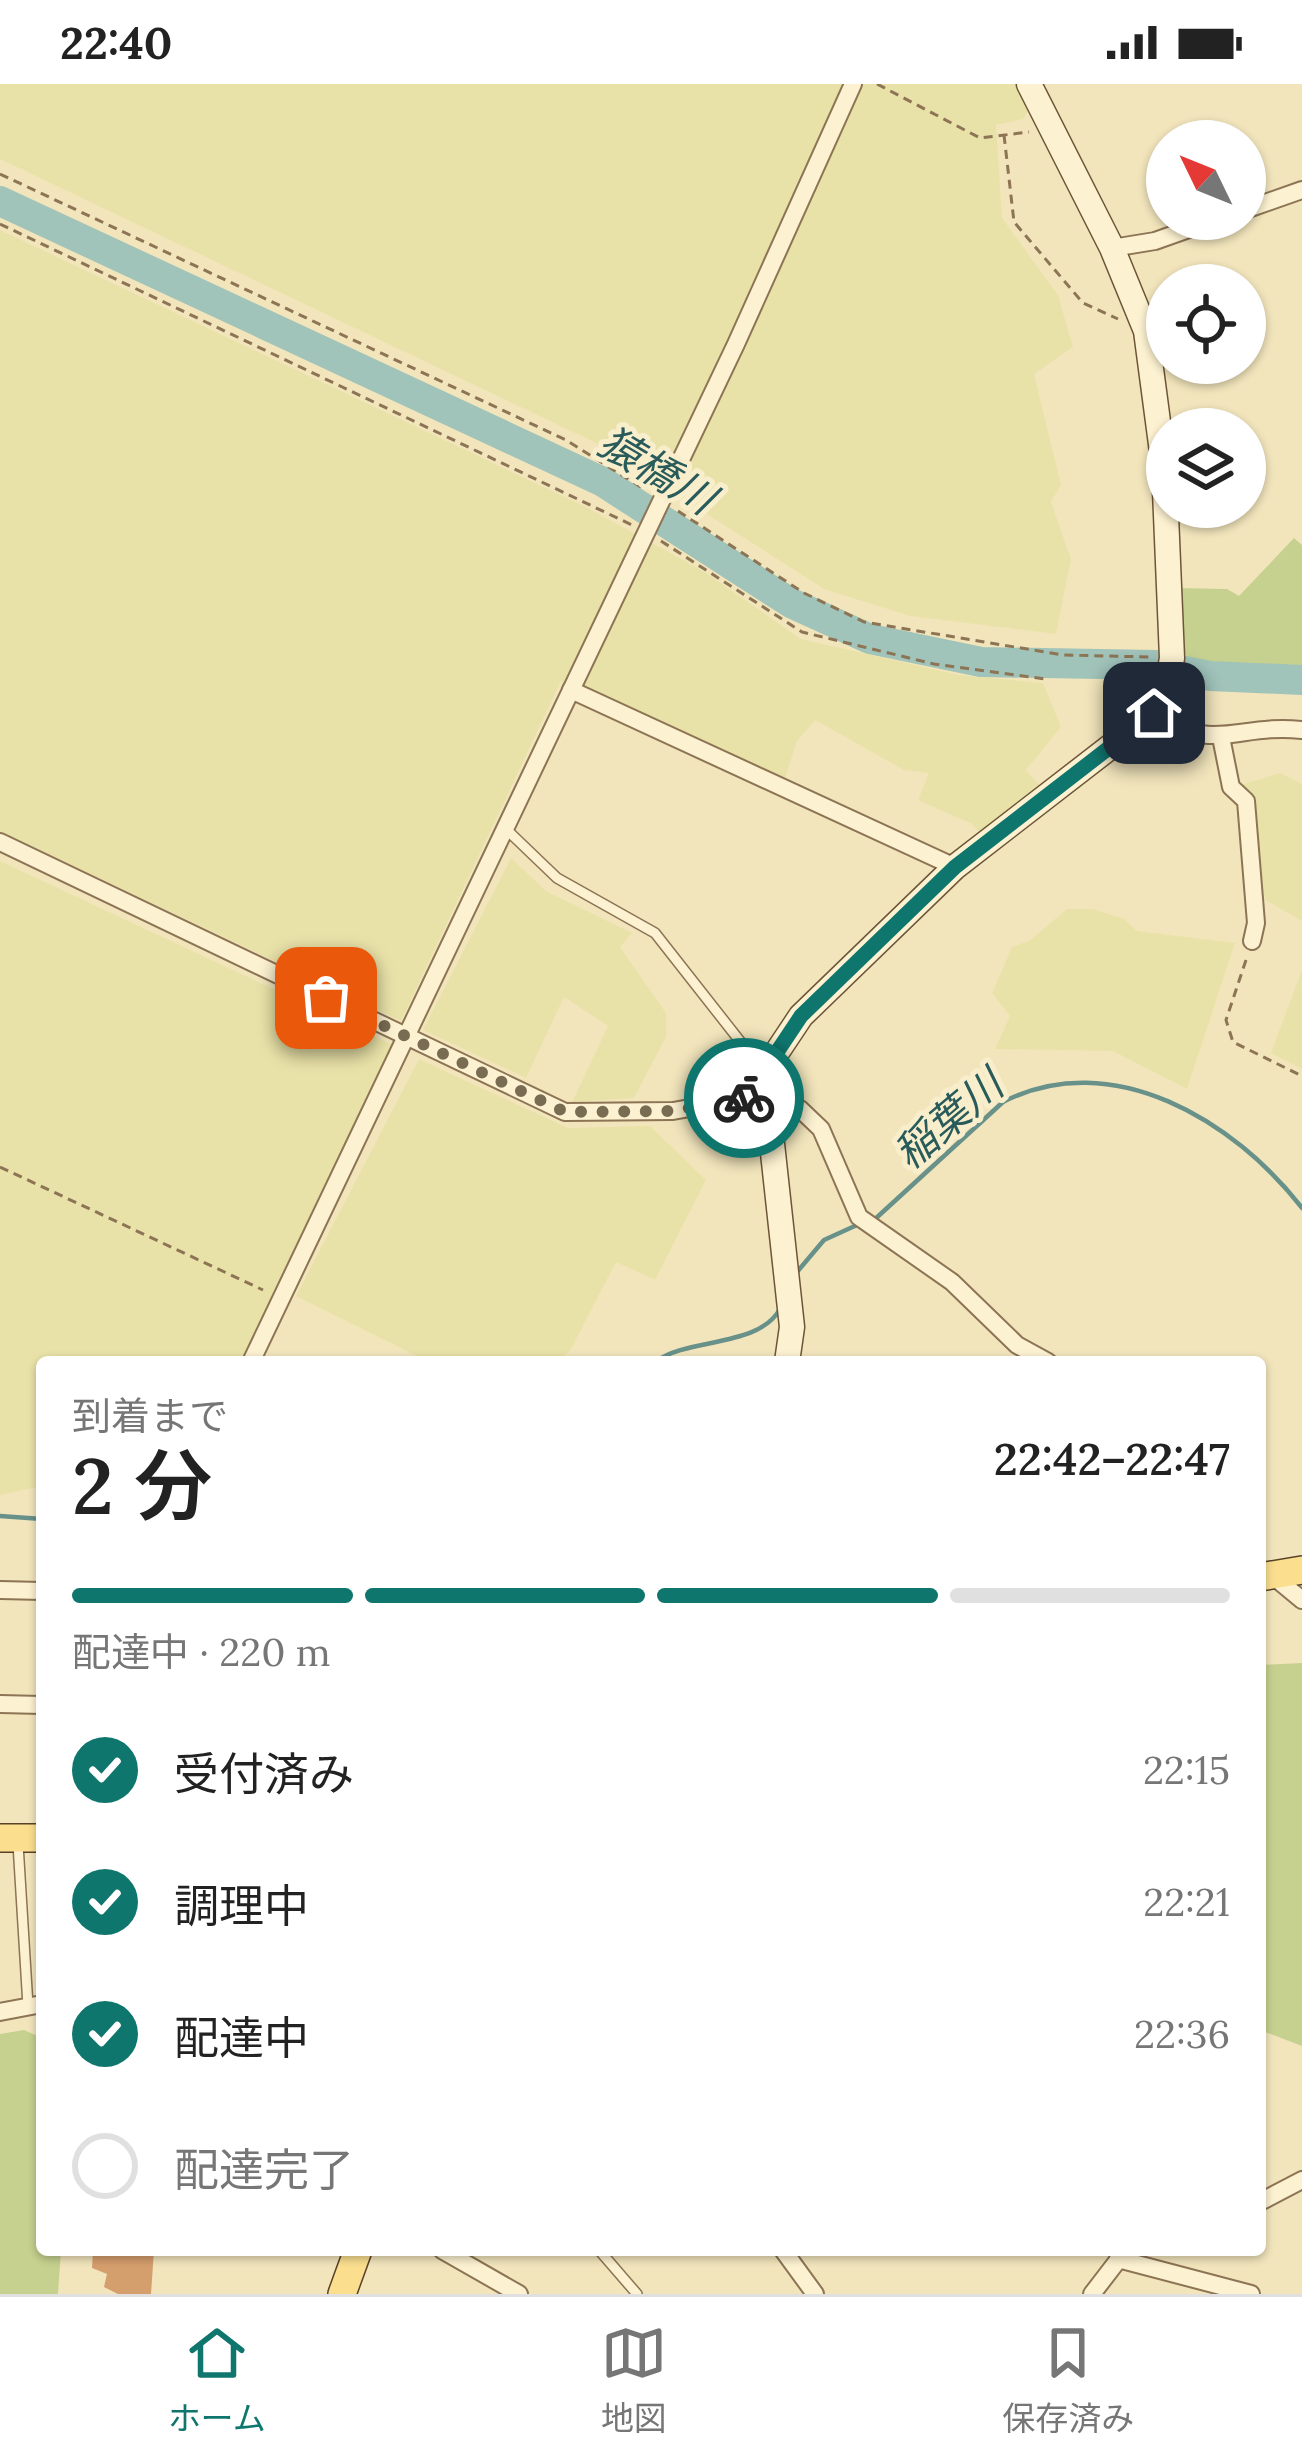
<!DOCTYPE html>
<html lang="ja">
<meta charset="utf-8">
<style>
:root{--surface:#fff;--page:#f6f6f6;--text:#222;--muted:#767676;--line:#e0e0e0;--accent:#0f766e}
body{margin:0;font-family:Lora,"Noto Sans JP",serif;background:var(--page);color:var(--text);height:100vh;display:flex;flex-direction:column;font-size:45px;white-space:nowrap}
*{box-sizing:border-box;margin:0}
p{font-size:39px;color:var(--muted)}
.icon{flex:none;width:66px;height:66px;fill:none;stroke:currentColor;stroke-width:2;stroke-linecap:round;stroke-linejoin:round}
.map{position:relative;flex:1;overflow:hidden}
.sheet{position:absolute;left:36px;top:1272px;width:1230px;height:900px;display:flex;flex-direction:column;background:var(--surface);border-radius:12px;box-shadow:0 3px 9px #0004}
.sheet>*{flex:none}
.needle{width:78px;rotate:313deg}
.tools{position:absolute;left:1146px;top:36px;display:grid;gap:24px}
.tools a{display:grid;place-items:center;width:120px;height:120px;border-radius:50%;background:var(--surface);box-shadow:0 3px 9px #0004;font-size:60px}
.pin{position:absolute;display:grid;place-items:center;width:102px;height:102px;color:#fff;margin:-51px;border-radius:24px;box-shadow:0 6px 18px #0006}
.courier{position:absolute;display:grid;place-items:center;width:120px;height:120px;margin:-60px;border:9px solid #0f766e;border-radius:50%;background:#fff;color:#222;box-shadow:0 3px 15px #0007}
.summary em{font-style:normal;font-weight:600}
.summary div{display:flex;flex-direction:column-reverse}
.summary{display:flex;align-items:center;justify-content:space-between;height:204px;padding:0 36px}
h1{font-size:78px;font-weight:600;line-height:90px}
.bar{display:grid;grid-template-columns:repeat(4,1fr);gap:18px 12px;align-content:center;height:144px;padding:0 36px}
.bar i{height:15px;border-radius:9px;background:var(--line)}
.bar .selected{background:var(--accent)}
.bar p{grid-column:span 4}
ol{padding:0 36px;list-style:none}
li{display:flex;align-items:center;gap:36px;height:132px}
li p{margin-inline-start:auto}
li .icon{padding:12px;border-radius:50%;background:var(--accent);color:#fff;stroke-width:4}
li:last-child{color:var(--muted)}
li i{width:66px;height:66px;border:6px solid var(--line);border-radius:50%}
.status{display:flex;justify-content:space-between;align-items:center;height:84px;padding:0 60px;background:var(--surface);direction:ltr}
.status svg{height:33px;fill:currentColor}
.dock{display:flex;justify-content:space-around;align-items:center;height:168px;border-top:3px solid var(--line);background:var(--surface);font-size:33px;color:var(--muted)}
.dock a{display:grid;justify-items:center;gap:6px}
.dock .selected{color:var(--accent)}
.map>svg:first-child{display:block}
.farmland{fill:#e9e2a8}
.green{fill:#c6d18f}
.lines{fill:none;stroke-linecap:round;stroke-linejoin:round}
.stream{stroke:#679189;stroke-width:4.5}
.river{stroke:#a0c3ba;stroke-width:30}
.building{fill:#d59e6d}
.service-casing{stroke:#8c7454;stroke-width:12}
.minor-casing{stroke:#8c7454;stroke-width:20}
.secondary-casing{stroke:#6d5537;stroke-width:27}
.primary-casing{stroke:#594229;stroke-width:30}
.path{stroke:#8c7454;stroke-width:3;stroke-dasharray:9 6;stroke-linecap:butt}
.service{stroke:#fcf1d0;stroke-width:9}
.minor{stroke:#fcf1d0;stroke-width:16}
.secondary{stroke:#fcf1d0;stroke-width:24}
.primary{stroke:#fbdf8f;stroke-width:27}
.done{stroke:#7a6c53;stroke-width:12;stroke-dasharray:0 21.6}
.route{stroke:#0f766e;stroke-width:15}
.labels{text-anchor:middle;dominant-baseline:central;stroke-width:10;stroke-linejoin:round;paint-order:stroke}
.water-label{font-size:42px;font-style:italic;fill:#285b5a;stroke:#f9eecc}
</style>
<div class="status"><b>22:40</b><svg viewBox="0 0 49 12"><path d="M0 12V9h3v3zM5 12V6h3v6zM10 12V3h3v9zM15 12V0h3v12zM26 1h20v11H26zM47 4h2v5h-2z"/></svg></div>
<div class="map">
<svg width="1302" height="2210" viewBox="0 0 1302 2210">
<rect width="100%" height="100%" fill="#f2e5bc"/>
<!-- farmland -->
<g class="farmland">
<polygon points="0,0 1020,0 1031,23 1023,35 996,41 1002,134 1058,211 1073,263 1034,290 1061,401 1051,418 1071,475 1056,550 910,532 824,505 596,359 0,75"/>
<polygon points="0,146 586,423 703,487 801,555 959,591 1043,599 1061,643 1026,686 1041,703 981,751 972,740 918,716 929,689 904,686 815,636 797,657 784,698 561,597 401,937 0,747"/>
<polygon points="1280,689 1302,700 1302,837 1265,816 1240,701"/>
<polygon points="511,774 546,807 632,849 620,863 666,929 666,953 634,1014 572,1018 608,942 564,913 526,994 423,946"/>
<polygon points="0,777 393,961 241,1278 42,1278 42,1402 0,1411"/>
<polygon points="1067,825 1093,825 1124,835 1137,847 1235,859 1187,1005 1113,967 995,965 1010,932 992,909 1012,863 1029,857"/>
<polygon points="1302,886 1302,985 1271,969"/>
<polygon points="419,975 568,1044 650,1042 706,1096 655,1196 616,1178 570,1267 555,1278 429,1278 296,1212"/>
</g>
<!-- green -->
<g class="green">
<polygon points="1294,454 1302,461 1302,588 1191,580 1180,561 1176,504 1227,505 1239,512"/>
<polygon points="1302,1579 1302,1962 1260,1946 1260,1581"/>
<polygon points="24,1946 42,1954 42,2166 61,2166 58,2210 0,2210 0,1950"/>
</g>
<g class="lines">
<!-- stream -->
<g class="stream">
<path d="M874,1136l129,-118c109,-56 232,19 299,106"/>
<polyline points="797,1188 824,1156 857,1141"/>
<path d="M655,1278c34,-25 103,-14 125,-53"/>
<polyline points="0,1432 42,1435"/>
</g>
<!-- river -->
<polyline class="river" points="0,117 603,398 791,519 870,555 981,578 1155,581 1210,592 1302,596"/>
</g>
<!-- building -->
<polygon class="building" points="93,2166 154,2166 151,2210 118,2210 104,2203 107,2190 92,2184"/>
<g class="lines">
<defs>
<g id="service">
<polyline points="506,745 557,794 655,849 765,989"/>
<polyline points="18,1760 28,1922"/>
<polyline points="599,2166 637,2210"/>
</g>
<g id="minor">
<polyline points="1245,126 1302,106"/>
<polyline points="1112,164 1155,157 1217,135"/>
<polyline points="571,606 955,783"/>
<path d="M1154,629c59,42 83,10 148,17"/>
<polyline points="1221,653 1231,703 1246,717 1256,839 1252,857"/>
<polyline points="0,758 565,1028 673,1027 751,1013 800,1025 821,1045 859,1133 952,1198 1017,1261 1048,1278"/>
<polyline points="251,1278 736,260 853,0"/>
<polyline points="1273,1492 1302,1516"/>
<polyline points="0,1506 42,1507"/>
<polyline points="0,1620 42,1621"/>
<polyline points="0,1928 42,1920"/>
<polyline points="1260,2118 1302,2096"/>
<polyline points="442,2166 519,2210"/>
<polyline points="783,2166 815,2210"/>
<polyline points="1118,2175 1251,2210"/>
<polyline points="1092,2210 1122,2171"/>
</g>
<polyline id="secondary" points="787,1278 792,1243 767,1014 773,974 801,932 955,783 1154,629 1166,609 1172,574 1164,383 1146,247 1112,164 1029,0"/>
<g id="primary">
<polyline points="1260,1493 1302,1486"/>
<polyline points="0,1754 42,1754"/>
<polyline points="342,2210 358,2166"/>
</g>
</defs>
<!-- service casing -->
<use href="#service" class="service-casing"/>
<!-- minor casing -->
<use href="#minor" class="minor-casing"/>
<!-- secondary casing -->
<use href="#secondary" class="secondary-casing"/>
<!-- primary casing -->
<use href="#primary" class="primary-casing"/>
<!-- path -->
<g class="path">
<polyline points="877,0 980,54 1029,48"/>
<polyline points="1004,51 1014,138 1083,219 1118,235"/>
<polyline points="0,90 566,356 644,405"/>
<polyline points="0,140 632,441"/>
<polyline points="678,427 804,509 864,538 1063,571 1150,573"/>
<polyline points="661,457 802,548 934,580 1045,595"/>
<polyline points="1246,876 1226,936 1233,958 1302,992"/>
<polyline points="0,1083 263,1206"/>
</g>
<!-- service -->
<use href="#service" class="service"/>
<!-- minor -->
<use href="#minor" class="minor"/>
<!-- secondary -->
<use href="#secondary" class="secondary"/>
<!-- primary -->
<use href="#primary" class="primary"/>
</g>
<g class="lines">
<!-- done -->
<polyline class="done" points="326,914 565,1028 673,1027 744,1014"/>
<!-- route -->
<polyline class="route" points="744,1014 767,1014 773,974 801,932 955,783 1154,629"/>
</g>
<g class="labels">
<!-- water labels -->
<g class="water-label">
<text transform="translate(657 386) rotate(31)">猿橋川</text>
<text transform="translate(948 1035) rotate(-40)">稲葉川</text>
</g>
</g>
</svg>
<div class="tools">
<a><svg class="needle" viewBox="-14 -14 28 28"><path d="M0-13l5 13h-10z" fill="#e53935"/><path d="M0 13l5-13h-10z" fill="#767676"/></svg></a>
<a><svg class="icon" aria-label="locate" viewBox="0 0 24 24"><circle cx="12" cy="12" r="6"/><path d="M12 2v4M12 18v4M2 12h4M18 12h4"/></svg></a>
<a><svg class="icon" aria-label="layers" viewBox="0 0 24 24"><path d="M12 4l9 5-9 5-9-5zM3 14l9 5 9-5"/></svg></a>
</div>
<div class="pin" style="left:326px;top:914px;background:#ea580c"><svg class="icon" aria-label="bag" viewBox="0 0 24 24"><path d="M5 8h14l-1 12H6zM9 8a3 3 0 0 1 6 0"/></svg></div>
<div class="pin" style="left:1154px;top:629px;background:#1f2937"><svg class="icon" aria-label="home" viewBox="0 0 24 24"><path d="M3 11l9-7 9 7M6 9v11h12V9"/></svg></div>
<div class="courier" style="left:744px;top:1014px"><svg class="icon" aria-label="bike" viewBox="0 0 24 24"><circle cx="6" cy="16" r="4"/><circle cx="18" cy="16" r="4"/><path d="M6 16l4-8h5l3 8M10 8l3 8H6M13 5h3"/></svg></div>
<section class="sheet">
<div class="summary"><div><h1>2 分</h1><p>到着まで</p></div><em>22:42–22:47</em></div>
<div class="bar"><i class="selected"></i><i class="selected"></i><i class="selected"></i><i></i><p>配達中 · 220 m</p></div>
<ol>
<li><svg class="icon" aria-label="check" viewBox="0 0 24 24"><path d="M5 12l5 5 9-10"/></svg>受付済み<p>22:15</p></li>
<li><svg class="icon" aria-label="check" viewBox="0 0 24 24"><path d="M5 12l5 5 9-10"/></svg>調理中<p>22:21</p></li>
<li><svg class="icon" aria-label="check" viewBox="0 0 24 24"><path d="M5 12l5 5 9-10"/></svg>配達中<p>22:36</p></li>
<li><i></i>配達完了</li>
</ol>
</section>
</div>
<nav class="dock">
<a class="selected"><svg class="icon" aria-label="home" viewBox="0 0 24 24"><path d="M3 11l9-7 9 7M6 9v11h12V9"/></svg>ホーム</a>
<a><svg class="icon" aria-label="map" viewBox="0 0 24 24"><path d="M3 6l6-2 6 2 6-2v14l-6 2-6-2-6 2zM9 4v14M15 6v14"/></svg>地図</a>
<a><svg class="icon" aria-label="saved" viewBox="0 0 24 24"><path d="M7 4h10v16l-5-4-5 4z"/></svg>保存済み</a>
</nav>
